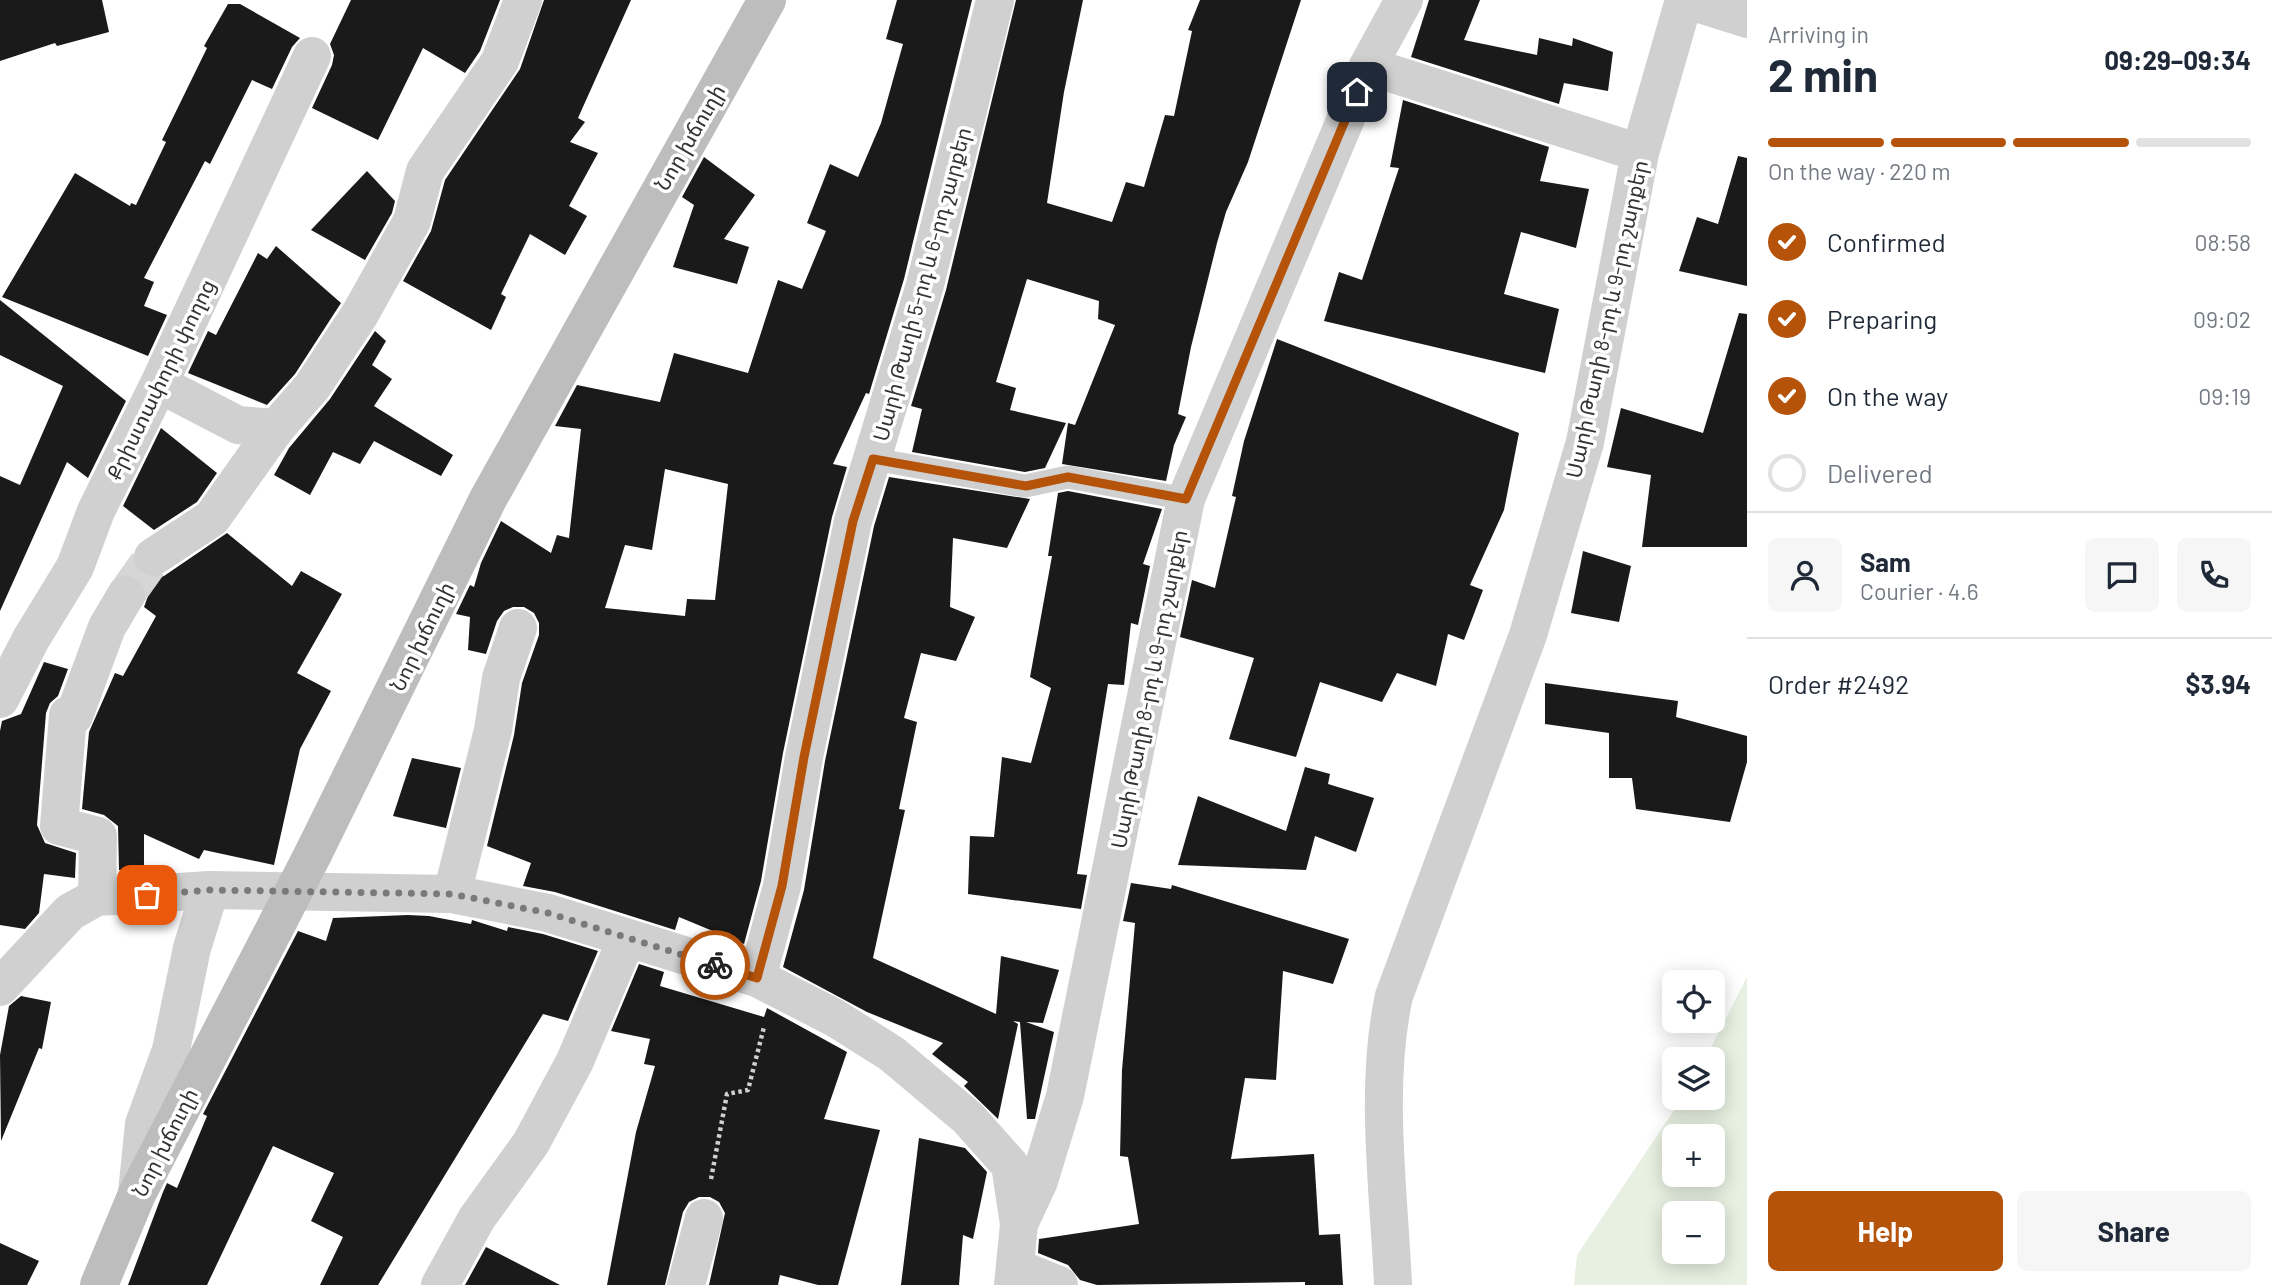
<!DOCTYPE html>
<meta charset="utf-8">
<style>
:root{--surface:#fff;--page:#f6f6f7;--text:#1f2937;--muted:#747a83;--line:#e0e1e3;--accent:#b45309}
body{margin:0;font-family:Barlow,"Noto Sans Armenian",sans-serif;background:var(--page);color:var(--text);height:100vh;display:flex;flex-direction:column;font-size:26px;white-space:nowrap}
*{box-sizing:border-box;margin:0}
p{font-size:23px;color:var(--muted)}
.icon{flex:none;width:38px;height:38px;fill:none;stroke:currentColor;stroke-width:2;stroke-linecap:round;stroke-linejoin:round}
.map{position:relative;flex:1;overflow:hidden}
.sheet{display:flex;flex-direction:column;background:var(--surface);width:525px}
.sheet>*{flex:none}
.controls{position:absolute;left:1662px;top:970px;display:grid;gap:14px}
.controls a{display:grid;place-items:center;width:63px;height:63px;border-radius:10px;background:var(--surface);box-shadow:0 4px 18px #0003;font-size:35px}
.pin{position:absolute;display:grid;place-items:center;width:60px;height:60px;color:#fff;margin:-30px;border-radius:14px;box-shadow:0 4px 10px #0006}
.courier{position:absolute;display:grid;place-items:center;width:70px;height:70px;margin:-35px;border:5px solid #b45309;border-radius:50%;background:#fff;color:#222;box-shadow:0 2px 9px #0007}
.summary em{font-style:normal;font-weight:700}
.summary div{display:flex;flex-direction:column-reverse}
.summary{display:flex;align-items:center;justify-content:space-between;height:119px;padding:0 21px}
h1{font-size:46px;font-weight:700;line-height:52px}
.bar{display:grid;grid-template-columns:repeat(4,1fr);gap:10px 7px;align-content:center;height:84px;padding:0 21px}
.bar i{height:9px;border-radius:5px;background:var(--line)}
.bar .selected{background:var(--accent)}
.bar p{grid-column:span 4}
.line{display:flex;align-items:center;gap:18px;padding:0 21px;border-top:2px solid var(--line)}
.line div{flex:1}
.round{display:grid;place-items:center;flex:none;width:74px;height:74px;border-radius:10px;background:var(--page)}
ol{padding:0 21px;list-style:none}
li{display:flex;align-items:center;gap:21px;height:77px}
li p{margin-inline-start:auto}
li .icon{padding:7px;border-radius:50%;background:var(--accent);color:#fff;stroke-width:4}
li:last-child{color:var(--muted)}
li i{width:38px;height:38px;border:4px solid var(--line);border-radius:50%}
.action{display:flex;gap:14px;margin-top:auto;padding:14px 21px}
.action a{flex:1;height:80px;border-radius:10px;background:var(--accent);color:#fff;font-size:28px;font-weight:700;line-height:80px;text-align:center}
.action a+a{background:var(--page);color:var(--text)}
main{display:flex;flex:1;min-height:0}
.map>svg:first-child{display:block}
.green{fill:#e7f0e1;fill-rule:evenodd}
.building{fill:#1a1a1a;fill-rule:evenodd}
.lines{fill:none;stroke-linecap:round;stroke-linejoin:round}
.minor-tunnel{stroke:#d6d6d6;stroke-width:38;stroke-dasharray:38 19;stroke-linecap:butt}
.path{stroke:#d0d0d0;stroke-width:4.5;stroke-dasharray:3.5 3.5;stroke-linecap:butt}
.service{stroke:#d0d0d0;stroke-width:23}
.minor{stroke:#d0d0d0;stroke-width:38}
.secondary{stroke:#bdbdbd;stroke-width:38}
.secondary-bridge{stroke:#bdbdbd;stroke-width:38}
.done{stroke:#7a7a7a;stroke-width:7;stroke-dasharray:0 12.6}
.route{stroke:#b45309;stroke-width:9}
.labels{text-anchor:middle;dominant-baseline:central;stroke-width:7;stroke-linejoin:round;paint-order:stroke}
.street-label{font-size:21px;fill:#333;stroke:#fff}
</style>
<main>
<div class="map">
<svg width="1747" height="1285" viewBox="0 0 1747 1285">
<rect width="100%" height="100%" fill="#fff"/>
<!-- green -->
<path class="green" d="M1747,977v308h-173l3,-30 106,-158h30v-38h-8zM1675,1136h38v38h-38zM1675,1213h38v38h-38z"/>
<!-- building -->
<g class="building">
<polygon points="0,0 102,0 109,32 57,46 55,43 0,61"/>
<polygon points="351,0 500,0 480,51 465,73 423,48 378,140 312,108 332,65 334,55 330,44"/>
<polygon points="544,0 631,0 578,118 585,122 570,142 598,153 569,206 587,216 565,255 530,234 501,294 506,297 491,330 403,281 431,231 445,180 520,69"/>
<path d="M897,0h75l-68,279 -35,115 -3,-1 -33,71 14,3 -15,50 -49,236 -22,128 -17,63 -65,-27 -4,13 -120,-38 -32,-6 8,-23 -44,-17 27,-111 8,-52 17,-48v-12l-5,-10 -10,-6h-11l-9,4 -7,10 -11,33 -18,-4 2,-33 -14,-3 14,-29 4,2 7,-24 20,-42 50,32 6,-18 12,3 12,-109 -26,-3 22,-41 83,17 14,-49 74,20 30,-93 24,9 24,-58 -19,-8 23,-59 28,13 23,-54 22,-79 -17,-5zM665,469l63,15 -13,116 -28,-1 -2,17 -80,-8 20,-63 27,5z"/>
<polygon points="1016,0 1083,0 1064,92 1047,203 1112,222 1126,182 1144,187 1165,115 1174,116 1192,31 1188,30 1200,0 1301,0 1248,162 1226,212 1217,243 1191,347 1178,414 1186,417 1174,445 1166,481 1062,464 1068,423 1075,425 1115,325 1098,319 1099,301 1027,279 996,382 1016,388 1010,410 1066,423 1045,468 1025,472 912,452 922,409 911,406 946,290"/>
<polygon points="1429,0 1480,0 1464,40 1537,55 1539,38 1572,46 1573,38 1613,52 1608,91 1564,83 1559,104 1411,57"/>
<polygon points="228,4 240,4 300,38 292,47 272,89 252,80 210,164 205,161 144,278 154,282 144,306 167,315 148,356 2,297 75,173 130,206 131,203 136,205 166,142 162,140 207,48 204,46"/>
<polygon points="1403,100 1549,147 1540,181 1589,189 1576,248 1521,232 1504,294 1559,309 1545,373 1324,321 1339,272 1362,280 1399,168 1390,167"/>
<polygon points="1738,156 1747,158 1747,286 1679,271 1697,217 1718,224"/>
<polygon points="704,157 755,195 724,239 749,247 737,284 673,267 694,205 682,197"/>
<polygon points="367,171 395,201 392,213 365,260 311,230"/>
<polygon points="276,246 341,303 295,374 267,405 188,373 208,331 216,335 258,253 267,259"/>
<polygon points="0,300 126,401 88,478 67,462 0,611 0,476 20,485 63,386 0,355"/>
<polygon points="1739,313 1747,314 1747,547 1642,547 1651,475 1607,467 1621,408 1703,433"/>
<polygon points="375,331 386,341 372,365 392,379 374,406 453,455 441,476 374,441 360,464 333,452 310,495 274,475 289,448 330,399"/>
<polygon points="1277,339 1519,433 1504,510 1470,585 1483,590 1464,640 1448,634 1436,686 1397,673 1382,702 1320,682 1296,757 1229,739 1254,658 1180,637 1192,580 1215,588 1236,497 1232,496 1244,441"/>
<polygon points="161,428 217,473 197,502 154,530 123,506"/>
<polygon points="889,477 1030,499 1007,548 953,538 950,607 975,617 956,661 921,653 904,718 917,722 899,809 905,810 873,958 996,1014 1001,956 1059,970 1043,1023 1026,1022 1054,1032 1035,1119 1027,1119 1020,1022 1013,1021 1018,1024 998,1119 964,1086 968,1082 932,1054 943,1043 867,1012 783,967 804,890 825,761 874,526"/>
<polygon points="1068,491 1162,509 1143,564 1150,566 1138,625 1131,623 1124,685 1108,684 1077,874 1087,875 1081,909 968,894 970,836 994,837 1002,757 1031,763 1051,688 1030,677 1052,556 1048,556 1058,493"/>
<polygon points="227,533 292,586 301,571 342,594 297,673 331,691 300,749 274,865 204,850 199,859 144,834 144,869 119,870 118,826 104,815 82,809 89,732 115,673 123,676 156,616 144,607 148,596 145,584 137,576 123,574 132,561 135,570 144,577 154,579 164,576"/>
<polygon points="1583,551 1631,566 1619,622 1571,613"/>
<polygon points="44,662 68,669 58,696 50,703 46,713 37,825 45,843 76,853 75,878 44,874 39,913 25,929 0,925 0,731 2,721 21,714"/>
<polygon points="1545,683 1678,701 1676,717 1747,736 1747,762 1730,822 1636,809 1632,778 1609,778 1609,733 1545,724"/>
<polygon points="412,758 461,768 446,828 393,816"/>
<polygon points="1305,767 1330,774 1328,784 1374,798 1356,852 1315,836 1306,870 1178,865 1198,796 1286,831"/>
<polygon points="1131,883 1171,889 1172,885 1349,939 1333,984 1283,971 1276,1080 1245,1078 1231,1159 1314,1154 1319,1235 1340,1234 1343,1285 1305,1285 1305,1282 1097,1285 1080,1280 1068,1265 1038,1253 1039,1239 1139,1224 1128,1157 1120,1156 1122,1070 1135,923 1123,921"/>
<polygon points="408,915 429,916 471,924 472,920 507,931 508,927 543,934 598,951 568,1021 543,1014 378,1285 320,1285 343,1237 311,1221 334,1173 273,1146 207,1285 128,1285 163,1192 167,1183 177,1188 207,1116 203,1114 298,931 326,941 333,918"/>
<polygon points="639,964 664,972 660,986 764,1017 767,1008 847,1052 824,1119 880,1130 838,1285 818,1285 780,1275 778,1285 709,1285 725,1213 719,1202 710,1197 699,1197 689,1202 683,1212 665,1285 607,1285 636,1132 655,1066 644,1064 650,1039 611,1031"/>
<polygon points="21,996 51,1002 42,1049 39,1048 1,1141 0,1055 9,1006"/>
<polygon points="919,1138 965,1148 987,1172 973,1239 963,1235 959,1285 901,1285"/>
<polygon points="0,1243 39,1261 27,1285 0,1285"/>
<polygon points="486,1247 560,1285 465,1285"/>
</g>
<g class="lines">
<!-- minor-tunnel -->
<polyline class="minor-tunnel" points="126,595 153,557"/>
<!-- path -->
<polyline class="path" points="711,1179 727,1094 748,1090 764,1027"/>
<!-- service -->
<polyline class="service" points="873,459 1025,486 1068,477 1186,499"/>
<!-- minor -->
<g class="minor">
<polyline points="1687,0 1747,19"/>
<polyline points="1368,66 1640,153"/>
<polyline points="159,384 238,425 276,428 312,387 360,314 412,221 425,171 500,61 523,0"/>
<polyline points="153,557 212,518 276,428"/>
<polyline points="0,699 31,639 75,567 96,511 159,384 312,56"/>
<polyline points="452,894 493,730 501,678 518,628"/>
<polyline points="97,897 98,836 59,826 68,715 74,716 107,627 126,595"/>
<polyline points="757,978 782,886 804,757 853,521 925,285 995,0"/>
<polyline points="0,987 70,912 97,897 210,890 452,894 548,913 757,978 835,1018 892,1054 968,1118 1010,1165 1019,1224"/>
<polyline points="137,1193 144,1124 171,1050 192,948 210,890"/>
<polyline points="1017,1268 1059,1285"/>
<polyline points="440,1285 477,1218 531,1143 575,1061 626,940"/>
<polyline points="686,1285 704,1218"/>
<polyline points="1013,1285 1019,1224 1039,1181 1065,1096 1186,499 1368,66 1404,0"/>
<path d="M1393,1285c-4,-93 -19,-198 1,-289l134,-361 57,-193 55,-289 44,-153"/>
</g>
<!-- secondary -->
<g class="secondary">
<polyline points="313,854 488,499 767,0"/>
<polyline points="99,1285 137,1194 279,920"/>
</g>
<!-- secondary-bridge -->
<polyline class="secondary-bridge" points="279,920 313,854"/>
</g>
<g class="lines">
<!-- done -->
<polyline class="done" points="147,895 210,890 452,894 548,913 715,965"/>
<!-- route -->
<polyline class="route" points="715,965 757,978 782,886 804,757 853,521 873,459 1026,486 1068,477 1186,499 1357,92"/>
</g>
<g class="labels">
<!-- street labels -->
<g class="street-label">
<text transform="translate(689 137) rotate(-60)">Նոր խճուղի</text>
<text transform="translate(921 284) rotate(-75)">Սարի Թաղի 5-րդ և 6-րդ շարքեր</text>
<text transform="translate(1606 319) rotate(-78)">Սարի Թաղի 8-րդ և 9-րդ շարքեր</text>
<text transform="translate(160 379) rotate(-64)">Քրիստափորի փողոց</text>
<text transform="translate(421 636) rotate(-64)">Նոր խճուղի</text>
<text transform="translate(1148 689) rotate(-79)">Սարի Թաղի 8-րդ և 9-րդ շարքեր</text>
<text transform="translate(164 1142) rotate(-63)">Նոր խճուղի</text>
</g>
</g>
</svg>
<div class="controls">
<a><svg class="icon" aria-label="locate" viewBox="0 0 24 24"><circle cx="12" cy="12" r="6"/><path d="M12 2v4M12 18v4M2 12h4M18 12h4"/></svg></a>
<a><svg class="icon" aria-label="layers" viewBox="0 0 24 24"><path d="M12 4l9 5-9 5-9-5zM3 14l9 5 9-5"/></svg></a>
<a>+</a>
<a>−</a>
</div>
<div class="pin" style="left:147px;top:895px;background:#ea580c"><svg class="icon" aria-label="bag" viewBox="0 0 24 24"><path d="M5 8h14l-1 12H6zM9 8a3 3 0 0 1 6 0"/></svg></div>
<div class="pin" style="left:1357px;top:92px;background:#1f2937"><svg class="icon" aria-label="home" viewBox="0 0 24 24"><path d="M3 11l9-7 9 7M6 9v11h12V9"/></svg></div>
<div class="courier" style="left:715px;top:965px"><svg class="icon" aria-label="bike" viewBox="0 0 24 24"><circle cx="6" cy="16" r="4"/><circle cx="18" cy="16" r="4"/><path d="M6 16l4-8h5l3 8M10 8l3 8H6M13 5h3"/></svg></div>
</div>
<section class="sheet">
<div class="summary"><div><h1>2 min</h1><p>Arriving in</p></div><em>09:29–09:34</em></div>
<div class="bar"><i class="selected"></i><i class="selected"></i><i class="selected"></i><i></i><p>On the way · 220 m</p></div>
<ol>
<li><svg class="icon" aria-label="check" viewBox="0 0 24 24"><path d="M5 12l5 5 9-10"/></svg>Confirmed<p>08:58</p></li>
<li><svg class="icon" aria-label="check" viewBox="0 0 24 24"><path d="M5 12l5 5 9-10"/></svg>Preparing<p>09:02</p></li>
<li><svg class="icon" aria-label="check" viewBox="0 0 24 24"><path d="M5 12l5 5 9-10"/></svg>On the way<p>09:19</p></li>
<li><i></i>Delivered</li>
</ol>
<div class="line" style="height:126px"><a class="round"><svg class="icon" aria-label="person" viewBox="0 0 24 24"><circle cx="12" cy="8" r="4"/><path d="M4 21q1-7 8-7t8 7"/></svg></a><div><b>Sam</b><p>Courier · 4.6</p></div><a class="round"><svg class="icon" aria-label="chat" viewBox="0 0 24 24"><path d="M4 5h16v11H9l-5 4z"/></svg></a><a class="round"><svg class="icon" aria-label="phone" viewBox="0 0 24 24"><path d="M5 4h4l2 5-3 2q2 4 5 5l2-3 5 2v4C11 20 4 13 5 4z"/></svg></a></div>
<div class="line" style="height:91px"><div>Order #2492</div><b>$3.94</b></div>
<div class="action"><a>Help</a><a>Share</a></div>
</section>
</main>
